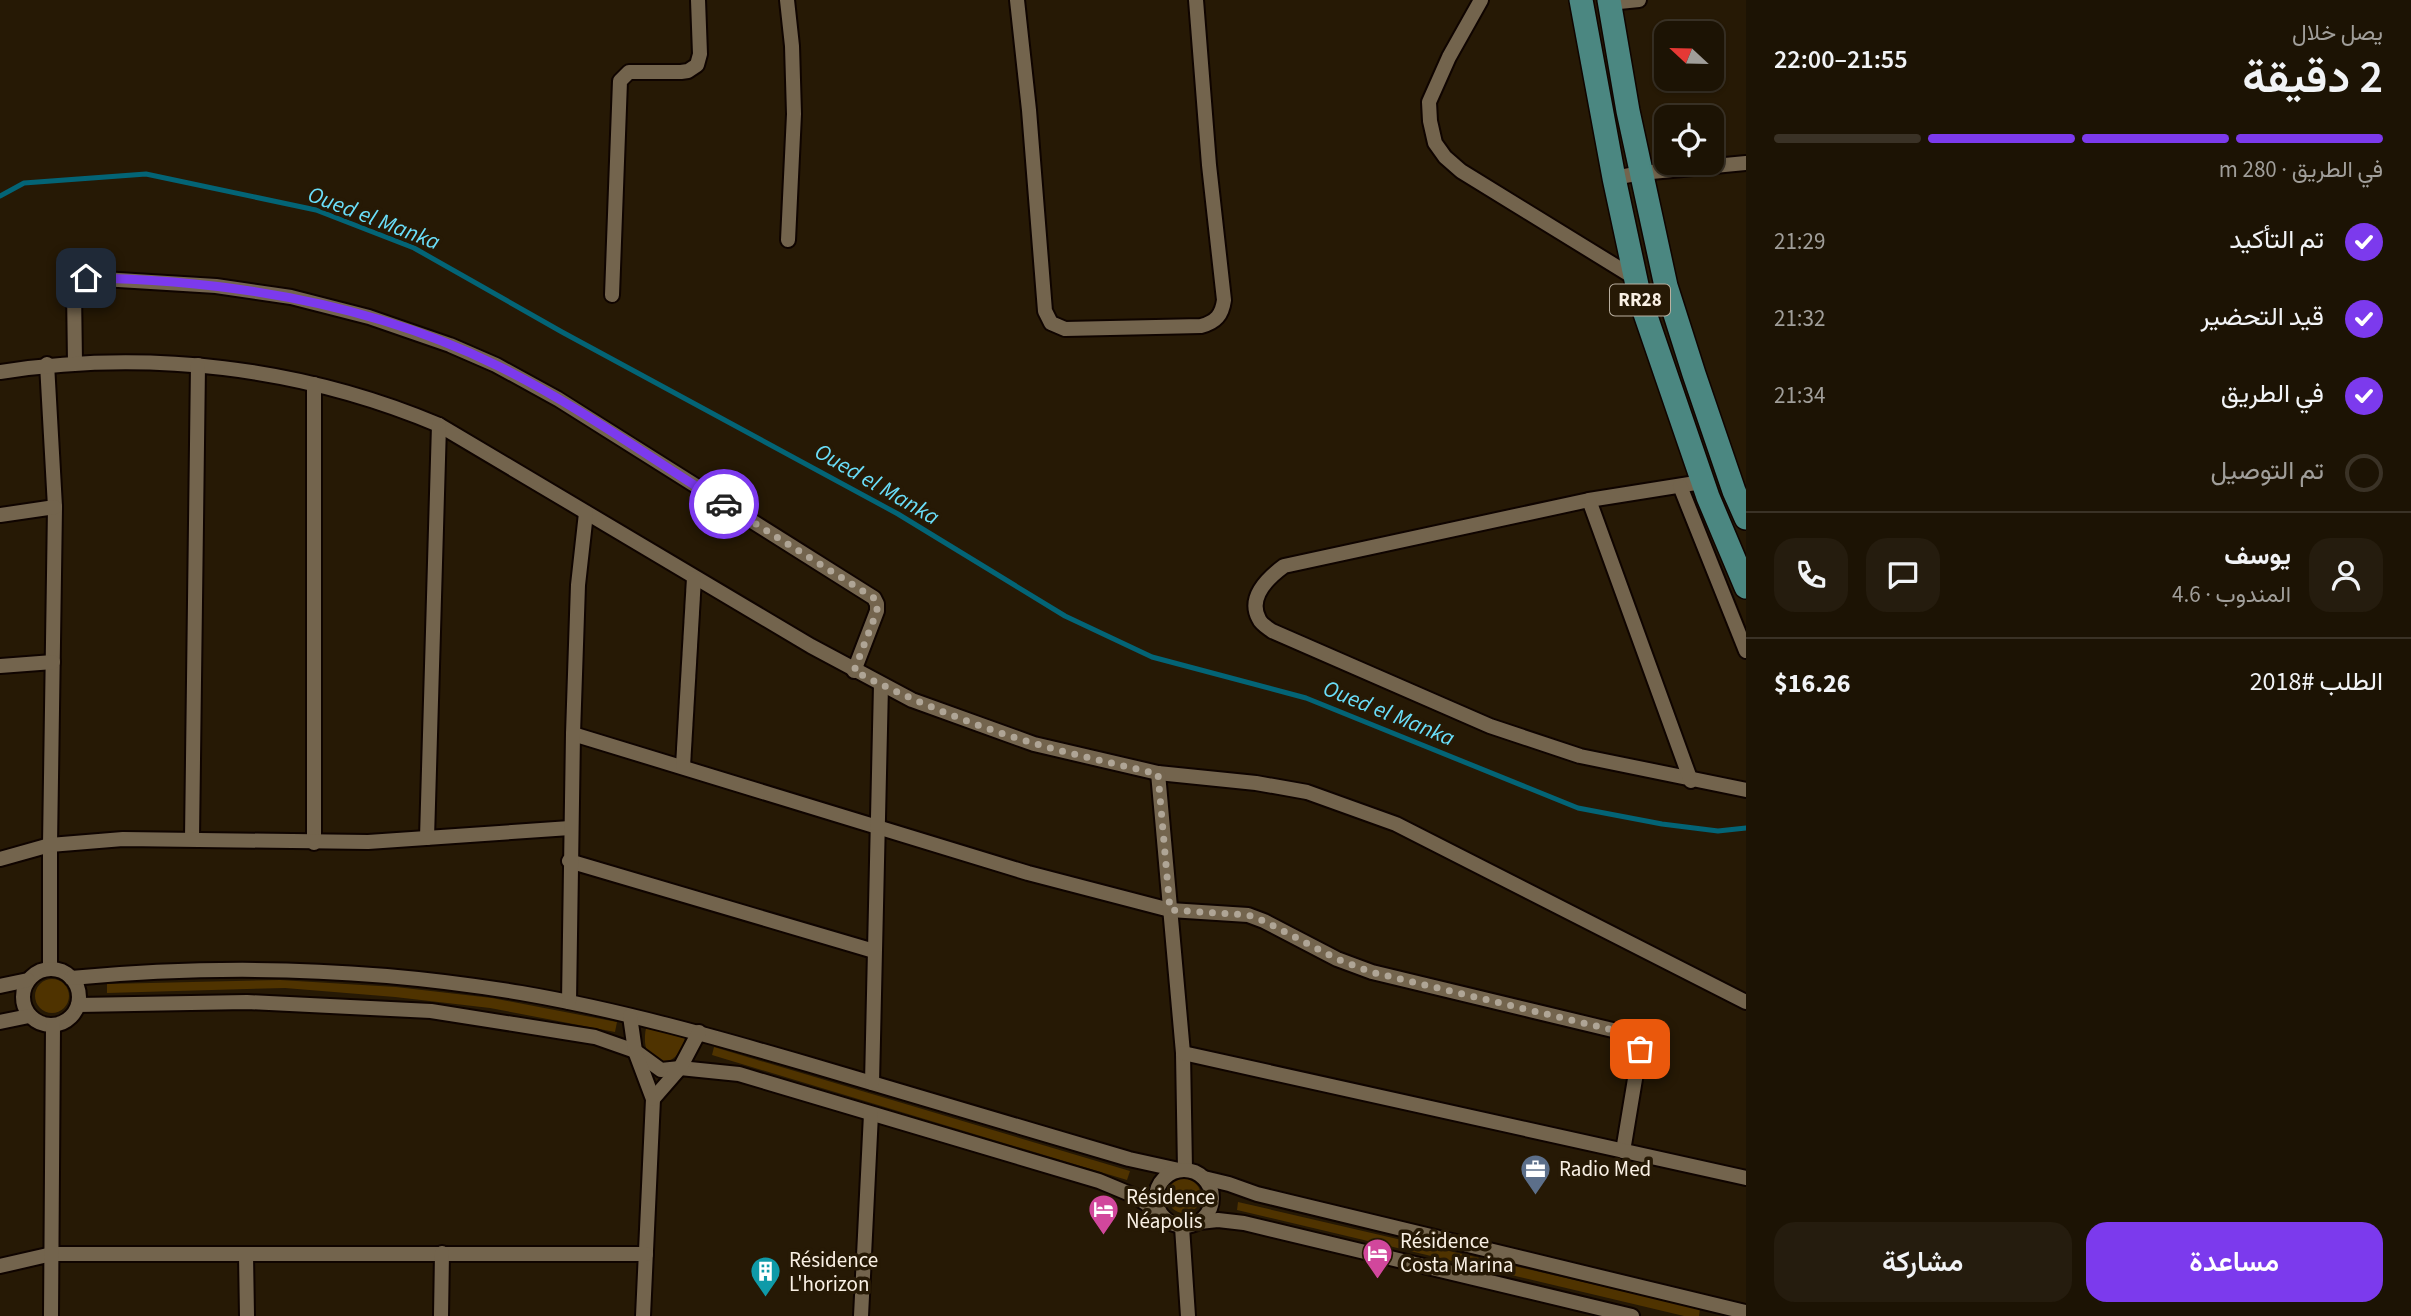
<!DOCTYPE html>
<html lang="ar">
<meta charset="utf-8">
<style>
:root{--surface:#1c1304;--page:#251c0e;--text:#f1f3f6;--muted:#a09e9a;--line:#3a3226;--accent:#7c3aed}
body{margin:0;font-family:"Source Sans 3",Vazirmatn,sans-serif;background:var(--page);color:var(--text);direction:rtl;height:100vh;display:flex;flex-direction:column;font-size:26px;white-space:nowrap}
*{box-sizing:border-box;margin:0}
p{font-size:23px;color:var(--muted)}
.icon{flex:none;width:38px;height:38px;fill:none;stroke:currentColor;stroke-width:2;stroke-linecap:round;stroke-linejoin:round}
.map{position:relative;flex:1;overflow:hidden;direction:ltr}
.panel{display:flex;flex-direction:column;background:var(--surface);width:665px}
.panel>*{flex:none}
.needle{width:46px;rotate:292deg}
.buttons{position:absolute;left:1654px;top:21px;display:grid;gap:14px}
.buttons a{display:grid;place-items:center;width:70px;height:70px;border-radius:14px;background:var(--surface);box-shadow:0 2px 5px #0004,0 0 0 2px var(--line);font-size:35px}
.pin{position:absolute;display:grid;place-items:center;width:60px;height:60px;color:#fff;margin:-30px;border-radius:14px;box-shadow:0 4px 10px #0006}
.courier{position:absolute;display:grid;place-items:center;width:70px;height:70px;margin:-35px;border:5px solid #7c3aed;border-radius:50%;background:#fff;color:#222;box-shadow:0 2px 9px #0007}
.overview em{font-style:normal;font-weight:600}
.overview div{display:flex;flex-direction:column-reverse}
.overview{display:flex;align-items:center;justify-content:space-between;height:119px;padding:0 28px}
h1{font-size:46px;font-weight:600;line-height:52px}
.bar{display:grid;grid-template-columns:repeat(4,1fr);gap:10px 7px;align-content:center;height:84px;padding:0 28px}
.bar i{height:9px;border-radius:5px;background:var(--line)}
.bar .selected{background:var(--accent)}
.bar p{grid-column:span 4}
.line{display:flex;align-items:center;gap:18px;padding:0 28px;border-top:2px solid var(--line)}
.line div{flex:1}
.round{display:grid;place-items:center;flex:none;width:74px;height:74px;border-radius:21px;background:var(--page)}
ol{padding:0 28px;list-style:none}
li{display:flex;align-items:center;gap:21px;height:77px}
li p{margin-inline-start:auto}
li .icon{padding:7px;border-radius:50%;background:var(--accent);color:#fff;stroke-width:4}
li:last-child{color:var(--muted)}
li i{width:38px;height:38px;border:4px solid var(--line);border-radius:50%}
.primary-button{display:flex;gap:14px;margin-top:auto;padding:14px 28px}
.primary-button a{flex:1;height:80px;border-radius:21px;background:var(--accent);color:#fff;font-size:28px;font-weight:600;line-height:80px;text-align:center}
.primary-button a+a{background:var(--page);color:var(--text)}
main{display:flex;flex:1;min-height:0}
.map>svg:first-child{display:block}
.green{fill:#4f3300}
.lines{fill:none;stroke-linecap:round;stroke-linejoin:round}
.stream{stroke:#036476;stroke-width:5}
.street-casing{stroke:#0f0400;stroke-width:18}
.primary-casing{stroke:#0f0400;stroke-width:26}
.street{stroke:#73644d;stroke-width:14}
.primary{stroke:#4b8781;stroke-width:23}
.done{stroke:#afa596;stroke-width:7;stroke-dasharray:0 12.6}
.route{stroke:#7c3aed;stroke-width:9}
.labels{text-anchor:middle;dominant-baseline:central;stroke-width:7;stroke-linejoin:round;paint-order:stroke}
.shield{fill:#261905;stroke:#bab0a1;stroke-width:2}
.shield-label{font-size:19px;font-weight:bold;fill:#f9f0e4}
.poi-label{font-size:21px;fill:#f9f0e4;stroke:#261905;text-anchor:start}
.water-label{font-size:23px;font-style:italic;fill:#6adef9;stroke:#261905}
</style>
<main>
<section class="panel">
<div class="overview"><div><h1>2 دقيقة</h1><p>يصل خلال</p></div><em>21:55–22:00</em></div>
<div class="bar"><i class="selected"></i><i class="selected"></i><i class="selected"></i><i></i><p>في الطريق · 280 m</p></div>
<ol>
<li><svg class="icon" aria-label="check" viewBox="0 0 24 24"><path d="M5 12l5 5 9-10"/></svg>تم التأكيد<p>21:29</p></li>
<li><svg class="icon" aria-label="check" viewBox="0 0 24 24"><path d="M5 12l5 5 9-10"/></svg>قيد التحضير<p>21:32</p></li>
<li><svg class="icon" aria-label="check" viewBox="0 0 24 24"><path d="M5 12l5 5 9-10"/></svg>في الطريق<p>21:34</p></li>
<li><i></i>تم التوصيل</li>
</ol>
<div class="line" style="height:126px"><a class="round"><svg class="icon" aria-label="person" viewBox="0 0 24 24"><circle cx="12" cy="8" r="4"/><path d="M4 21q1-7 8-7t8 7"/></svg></a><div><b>يوسف</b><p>المندوب · 4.6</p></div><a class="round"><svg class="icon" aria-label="chat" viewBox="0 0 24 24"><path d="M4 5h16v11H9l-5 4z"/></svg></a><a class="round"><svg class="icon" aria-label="phone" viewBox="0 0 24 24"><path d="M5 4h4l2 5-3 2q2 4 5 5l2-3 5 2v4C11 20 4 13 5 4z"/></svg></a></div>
<div class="line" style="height:91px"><div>الطلب #2018</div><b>$16.26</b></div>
<div class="primary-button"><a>مساعدة</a><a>مشاركة</a></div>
</section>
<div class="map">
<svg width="1746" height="1316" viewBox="0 0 1746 1316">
<rect width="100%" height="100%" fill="#261905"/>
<!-- green -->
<g class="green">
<circle cx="52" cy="996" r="17"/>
<polygon points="280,980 396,987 492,998 617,1022 615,1032 490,1008 395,997 285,988 107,993 107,984"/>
<path d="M646,1028l39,10c-10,38 -47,30 -39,-10z"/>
<polygon points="714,1047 1130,1171 1127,1180 712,1055"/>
<circle cx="1184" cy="1196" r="17"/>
<polygon points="1238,1202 1700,1309 1699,1316 1684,1316 1237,1210"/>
</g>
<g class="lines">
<!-- stream -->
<polyline class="stream" points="0,196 24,183 146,174 316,210 414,248 562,332 898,514 1065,616 1152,657 1306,698 1578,808 1662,824 1718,831 1746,828"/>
<defs>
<g id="street">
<polyline points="787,0 792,46 794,114 788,240"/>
<path d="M1017,0l12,110 16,201 6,12 14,6 136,-3c15,-4 21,-11 23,-26l-15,-135 -13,-165"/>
<polyline points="1481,0 1449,57 1429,102 1430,121 1435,143 1445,157 1461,171 1635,278"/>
<polyline points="1609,3 1639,0"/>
<polyline points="1614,178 1641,173 1746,163"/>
<polyline points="612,295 620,81 629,72 681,72 688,71 697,65 700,54 698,0"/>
<polyline points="75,363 74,290 78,282 86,278 216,286 291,297 369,317 450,345 496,365 558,399 874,598 877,604 877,611 854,671"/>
<polyline points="47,364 55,507 50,845 50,968"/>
<path d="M0,372c148,-23 302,-5 439,53l372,221 101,54 122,44 124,29 98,10 51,9 89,32 350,178"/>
<polyline points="314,384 314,843"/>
<path d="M1702,482l-113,18 -305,66c-15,11 -37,31 -25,53 2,5 9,9 13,12l218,95 90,30 166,34"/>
<polyline points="1680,486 1746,651"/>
<polyline points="1589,500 1691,781"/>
<polyline points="0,515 55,507"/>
<polyline points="0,666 53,662"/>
<polyline points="573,734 1028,873 1170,910 1248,915 1264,921 1337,959 1372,972 1621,1032 1637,1042 1640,1049 1623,1151"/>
<polyline points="683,766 694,578"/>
<polyline points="1158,773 1183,1053 1185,1170"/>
<polyline points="427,838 439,425"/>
<polyline points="192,839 198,365"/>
<polyline points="0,859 50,845 123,839 368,842 570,828"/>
<polyline points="569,861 874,951"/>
<circle cx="51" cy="997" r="28"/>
<path d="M71,978c149,-14 303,-10 450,15 99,17 194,44 290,72 106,31 212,62 318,94l50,11"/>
<polyline points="0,986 28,980"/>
<polyline points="569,1002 573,734 578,585 586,513"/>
<polyline points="78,1005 247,1002 431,1011 595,1037 635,1051 661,1070 680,1068 739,1074 1099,1181 1135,1196 1160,1213"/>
<polyline points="630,1016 635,1051 653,1099 643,1316"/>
<polyline points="0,1022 29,1016"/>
<polyline points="1183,1053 1746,1178"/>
<polyline points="872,1083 881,685"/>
<polyline points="653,1099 680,1068 699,1032"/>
<circle cx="1184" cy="1198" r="28"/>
<polyline points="1204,1178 1229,1184 1257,1194 1745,1312"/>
<polyline points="1199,1222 1218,1220 1244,1223 1632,1316"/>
<polyline points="1182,1227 1188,1316"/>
<polyline points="246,1255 247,1316"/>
<polyline points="0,1266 52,1254 646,1254"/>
<polyline points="51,1316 53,1026"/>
<polyline points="441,1316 442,1253"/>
<polyline points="861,1316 871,1114"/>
</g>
<g id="primary">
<polyline points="1581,0 1614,178 1640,299 1708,497 1746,587"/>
<polyline points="1609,0 1628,111 1666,286 1694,374 1734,491 1746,518"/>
</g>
</defs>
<!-- street casing -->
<use href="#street" class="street-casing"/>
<!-- primary casing -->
<use href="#primary" class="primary-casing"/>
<!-- street -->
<use href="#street" class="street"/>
<!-- primary -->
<use href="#primary" class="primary"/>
</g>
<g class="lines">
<!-- done -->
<path class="done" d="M724,504l150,94 3,6v7l-23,60c57,29 117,54 179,72 41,12 83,21 125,31l12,136 78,5 16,6 73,38 34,13 250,60 16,10 3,7"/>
<!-- route -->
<path class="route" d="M86,278c141,2 285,25 412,88 79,39 151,91 226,138"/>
</g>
<!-- icons -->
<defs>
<symbol id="office-pin" viewBox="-11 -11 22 30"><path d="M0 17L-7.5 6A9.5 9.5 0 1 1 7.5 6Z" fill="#5c6f8a" stroke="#261905"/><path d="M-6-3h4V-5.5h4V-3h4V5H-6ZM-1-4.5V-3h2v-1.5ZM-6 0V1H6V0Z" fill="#fff"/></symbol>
<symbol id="hotel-pin" viewBox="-11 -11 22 30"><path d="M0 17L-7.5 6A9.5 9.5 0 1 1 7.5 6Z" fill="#d1479c" stroke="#261905"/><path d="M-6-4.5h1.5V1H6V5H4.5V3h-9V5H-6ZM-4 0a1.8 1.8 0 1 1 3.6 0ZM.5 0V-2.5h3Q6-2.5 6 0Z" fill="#fff"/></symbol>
<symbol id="building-pin" viewBox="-11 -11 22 30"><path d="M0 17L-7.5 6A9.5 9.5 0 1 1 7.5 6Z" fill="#0f9aa8" stroke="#261905"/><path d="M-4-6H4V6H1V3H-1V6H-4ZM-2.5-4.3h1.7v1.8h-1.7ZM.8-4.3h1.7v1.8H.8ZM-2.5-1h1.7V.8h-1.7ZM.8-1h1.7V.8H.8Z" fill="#fff"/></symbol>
</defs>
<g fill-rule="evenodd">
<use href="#office-pin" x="1518" y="1152" width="35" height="47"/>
<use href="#hotel-pin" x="1086" y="1192" width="35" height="47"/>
<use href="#hotel-pin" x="1360" y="1236" width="35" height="47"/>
<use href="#building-pin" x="748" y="1254" width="35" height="47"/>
</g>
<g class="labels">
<!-- shield labels -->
<rect class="shield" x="1610" y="284.5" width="60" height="31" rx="5"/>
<g class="shield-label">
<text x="1640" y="300">RR28</text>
</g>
<!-- poi labels -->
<g class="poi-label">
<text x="1559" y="1169">Radio Med</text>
<text x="1126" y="1197">Résidence<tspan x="1126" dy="24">Néapolis</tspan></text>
<text x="1400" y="1241">Résidence<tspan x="1400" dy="24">Costa Marina</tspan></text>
<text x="789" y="1260">Résidence<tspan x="789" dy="24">L'horizon</tspan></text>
</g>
<!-- water labels -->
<g class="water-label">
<text transform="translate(374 218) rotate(21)">Oued el Manka</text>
<text transform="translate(877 484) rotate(30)">Oued el Manka</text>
<text transform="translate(1389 713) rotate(22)">Oued el Manka</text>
</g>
</g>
</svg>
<div class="buttons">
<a><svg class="needle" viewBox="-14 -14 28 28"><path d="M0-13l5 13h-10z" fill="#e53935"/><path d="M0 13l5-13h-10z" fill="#a09e9a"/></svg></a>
<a><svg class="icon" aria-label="locate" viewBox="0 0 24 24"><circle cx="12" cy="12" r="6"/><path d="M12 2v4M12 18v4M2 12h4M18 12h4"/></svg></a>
</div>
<div class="pin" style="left:1640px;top:1049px;background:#ea580c"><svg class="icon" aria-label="bag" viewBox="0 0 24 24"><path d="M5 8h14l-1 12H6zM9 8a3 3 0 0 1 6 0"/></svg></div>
<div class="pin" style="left:86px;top:278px;background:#1f2937"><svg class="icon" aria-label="home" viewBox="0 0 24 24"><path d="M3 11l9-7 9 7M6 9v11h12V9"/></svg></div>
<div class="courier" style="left:724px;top:504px"><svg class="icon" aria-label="car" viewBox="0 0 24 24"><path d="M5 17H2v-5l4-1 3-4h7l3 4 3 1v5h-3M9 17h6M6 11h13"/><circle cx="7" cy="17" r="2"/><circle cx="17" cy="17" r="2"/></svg></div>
</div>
</main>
